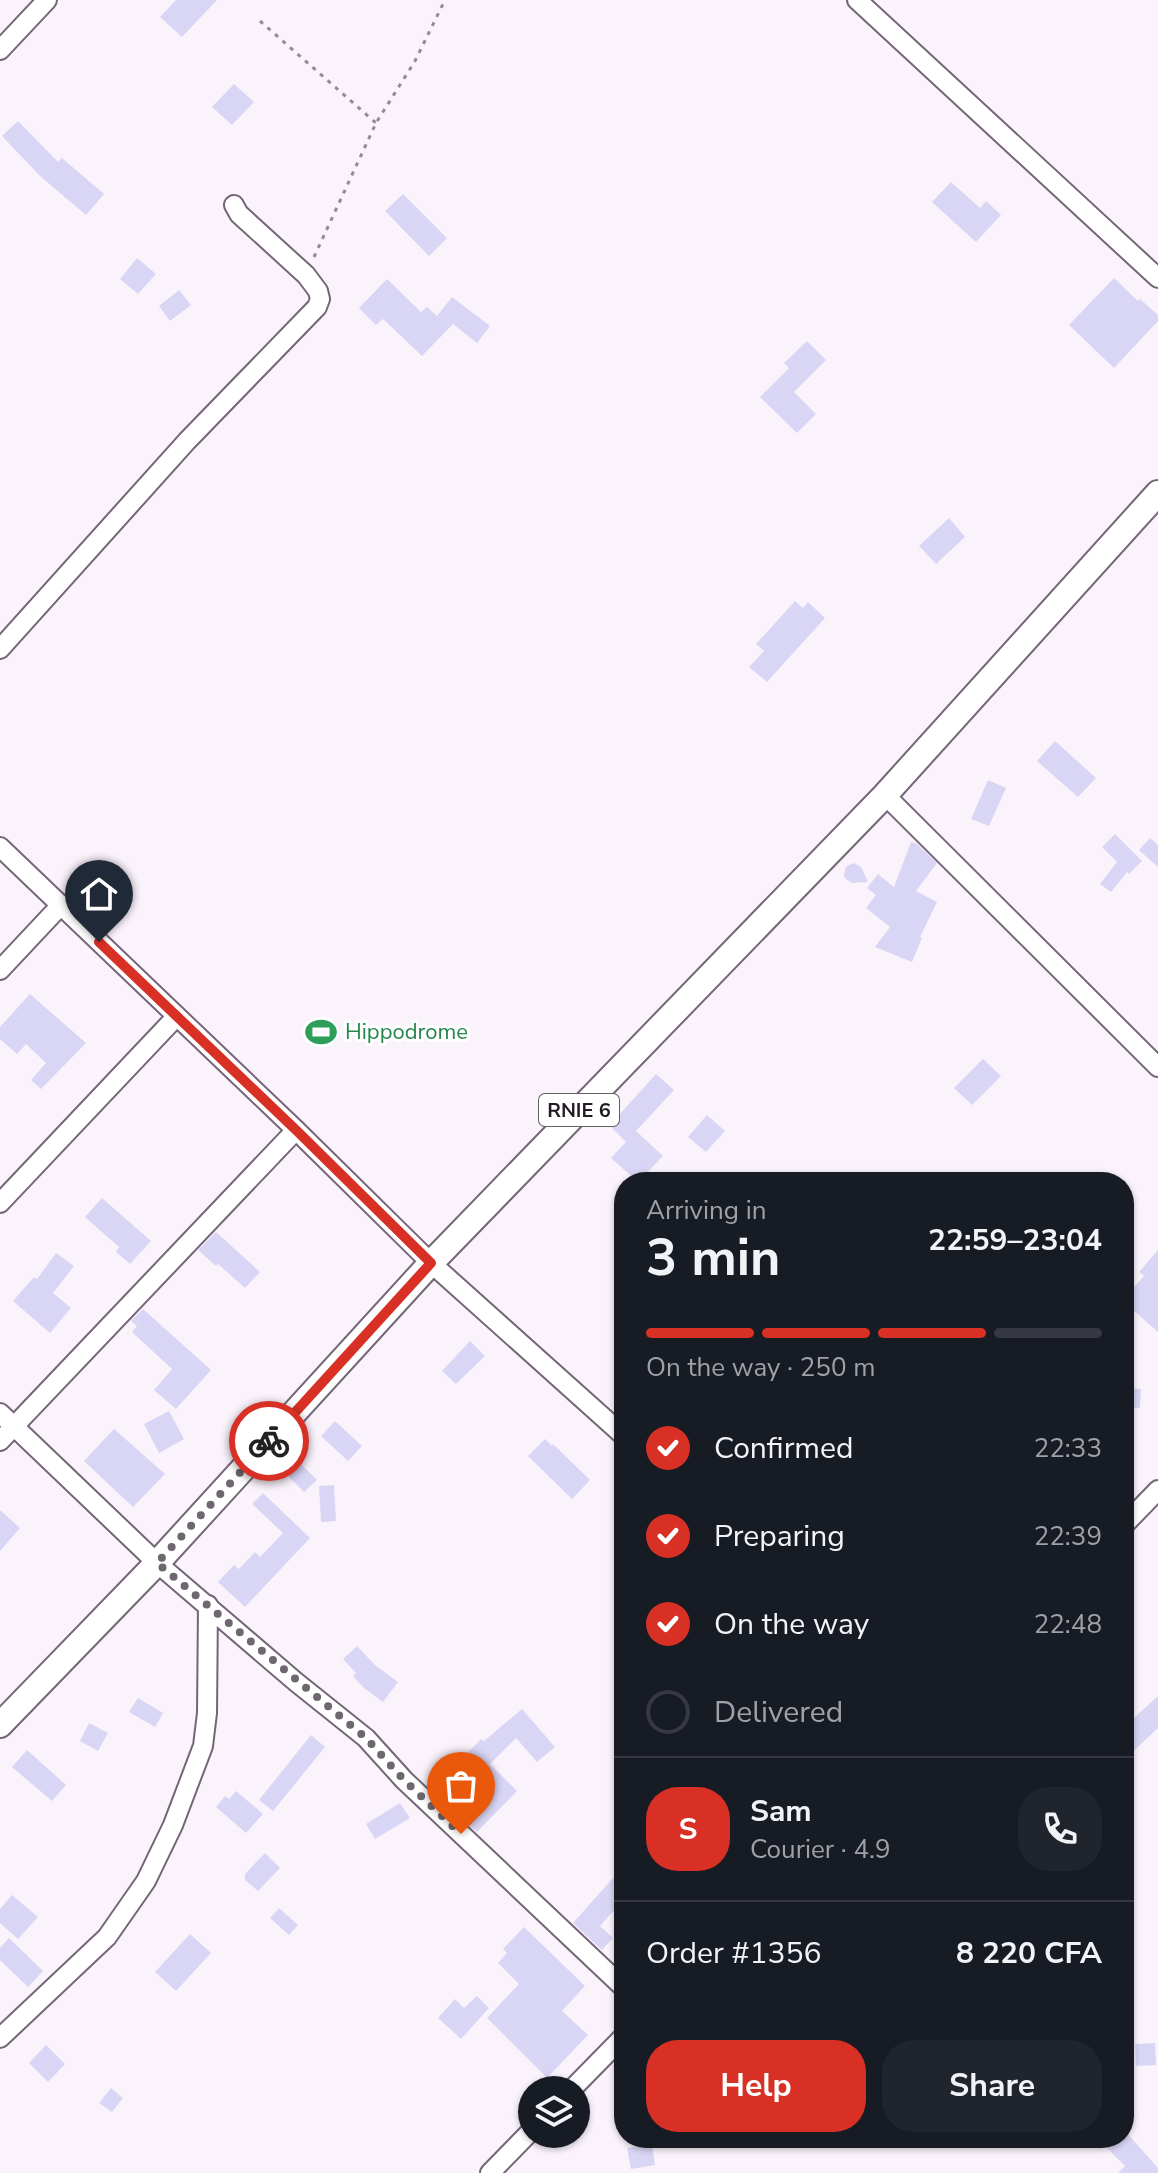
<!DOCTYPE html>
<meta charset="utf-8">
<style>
:root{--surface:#171b24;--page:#20242c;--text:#f1f3f6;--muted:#9ea1a6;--line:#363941;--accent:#d93025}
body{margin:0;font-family:"Nunito Sans",sans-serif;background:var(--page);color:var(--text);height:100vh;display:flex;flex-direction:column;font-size:30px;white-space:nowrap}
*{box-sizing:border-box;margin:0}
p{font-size:26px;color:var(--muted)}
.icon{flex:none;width:44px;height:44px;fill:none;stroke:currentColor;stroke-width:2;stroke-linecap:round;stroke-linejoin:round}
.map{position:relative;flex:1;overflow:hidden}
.drawer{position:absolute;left:614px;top:1172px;width:520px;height:976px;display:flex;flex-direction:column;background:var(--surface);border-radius:32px;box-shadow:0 2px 6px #0004}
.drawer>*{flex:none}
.tools{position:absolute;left:518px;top:2076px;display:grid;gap:16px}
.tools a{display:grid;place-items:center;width:72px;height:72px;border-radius:50%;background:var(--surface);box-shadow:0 2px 6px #0004;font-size:40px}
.pin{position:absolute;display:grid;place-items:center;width:68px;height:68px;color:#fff;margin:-82px -34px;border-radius:50% 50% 50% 0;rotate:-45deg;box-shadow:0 0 8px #0007}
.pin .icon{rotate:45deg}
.courier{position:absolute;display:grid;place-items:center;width:80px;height:80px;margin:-40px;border:6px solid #d93025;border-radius:50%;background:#fff;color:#222;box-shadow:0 2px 10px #0007}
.summary em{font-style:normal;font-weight:700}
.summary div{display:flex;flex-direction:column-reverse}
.summary{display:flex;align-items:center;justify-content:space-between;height:136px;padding:0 32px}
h1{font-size:52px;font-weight:700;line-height:60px}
.bar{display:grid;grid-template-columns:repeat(4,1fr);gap:12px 8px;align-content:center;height:96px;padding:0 32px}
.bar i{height:10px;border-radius:6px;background:var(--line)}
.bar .current{background:var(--accent)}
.bar p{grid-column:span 4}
.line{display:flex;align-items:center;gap:20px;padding:0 32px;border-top:2px solid var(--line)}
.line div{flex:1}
.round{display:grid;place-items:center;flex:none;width:84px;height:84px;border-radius:32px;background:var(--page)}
ol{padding:0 32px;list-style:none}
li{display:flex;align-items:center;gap:24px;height:88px}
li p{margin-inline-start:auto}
li .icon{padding:8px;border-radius:50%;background:var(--accent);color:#fff;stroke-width:4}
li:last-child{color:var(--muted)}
li i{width:44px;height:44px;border:4px solid var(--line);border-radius:50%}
.action{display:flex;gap:16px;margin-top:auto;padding:16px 32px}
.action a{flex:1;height:92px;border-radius:32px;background:var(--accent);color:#fff;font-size:32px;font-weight:700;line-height:92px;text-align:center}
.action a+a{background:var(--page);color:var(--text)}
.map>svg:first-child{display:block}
.building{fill:#d9d6f5}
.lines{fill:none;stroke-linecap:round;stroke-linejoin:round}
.minor-casing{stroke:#766579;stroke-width:22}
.major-casing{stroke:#766579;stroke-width:28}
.path{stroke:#938b94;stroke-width:3;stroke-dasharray:4 6;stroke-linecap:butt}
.minor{stroke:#fff;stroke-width:18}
.major{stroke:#fff;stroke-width:24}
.done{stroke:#6e676f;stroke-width:8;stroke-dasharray:0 14.4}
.route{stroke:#d93025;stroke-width:10}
.labels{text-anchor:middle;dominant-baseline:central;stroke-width:6;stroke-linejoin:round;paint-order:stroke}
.shield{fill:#fff;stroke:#645f65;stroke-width:2}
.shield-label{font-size:20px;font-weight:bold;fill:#221b23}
.leisure-label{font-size:22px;fill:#27864d;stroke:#fff;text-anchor:start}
</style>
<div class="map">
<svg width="1158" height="2173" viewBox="0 0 1158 2173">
<rect width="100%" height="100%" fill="#fbf3fc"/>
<!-- building -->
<g class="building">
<polygon points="176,0 217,0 182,37 160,17"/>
<polygon points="234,84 254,102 232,125 212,107"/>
<polygon points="18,121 58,162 62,158 104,194 86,215 40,176 2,136"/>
<polygon points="951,182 980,208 986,201 1001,215 976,242 932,202"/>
<polygon points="403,194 447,238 429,256 385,211"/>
<polygon points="137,258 156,274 138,294 120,279"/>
<polygon points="1114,278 1138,301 1140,299 1158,315 1158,321 1114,368 1069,325"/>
<polygon points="387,279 421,312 427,307 437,316 452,297 490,326 477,343 453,324 422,356 383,319 376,325 359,308"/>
<polygon points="179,290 191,305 170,321 159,306"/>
<polygon points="807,341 826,360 794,392 816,414 797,433 760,397 789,368 784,363"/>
<polygon points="949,518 965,537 936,564 919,546"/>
<polygon points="795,601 803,608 808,602 825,618 767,682 749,667 764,651 756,644"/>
<polygon points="1055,741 1096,778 1078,797 1037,761"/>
<polygon points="988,780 1006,788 989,826 971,819"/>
<polygon points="1115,834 1142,861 1129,874 1127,872 1111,892 1100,884 1117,862 1102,847"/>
<polygon points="1150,838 1158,845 1158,867 1139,850"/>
<polygon points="911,842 917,844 937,863 916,891 937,902 920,937 922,938 912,962 875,947 890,927 866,908 876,895 867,888 878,874 894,887"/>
<polygon points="854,863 861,867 868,882 852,883 846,879 844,876 845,869 847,866"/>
<polygon points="30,994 86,1043 41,1089 31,1080 46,1063 26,1044 17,1054 0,1039 0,1027"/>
<polygon points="983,1059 1001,1076 972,1105 954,1088"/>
<polygon points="656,1074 674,1090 636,1131 663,1156 638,1182 611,1158 626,1142 597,1113 607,1103 619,1115"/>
<polygon points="707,1115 725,1131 706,1152 688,1137"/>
<polygon points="102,1198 151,1241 130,1264 116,1252 119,1247 85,1217"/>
<polygon points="216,1232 260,1272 245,1288 218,1264 216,1266 198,1250"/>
<polygon points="1158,1250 1158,1332 1124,1302 1124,1298 1144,1276 1139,1272"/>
<polygon points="56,1253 74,1266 53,1293 71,1308 50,1333 13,1301 34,1277 37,1279"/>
<polygon points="143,1309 211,1370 176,1409 154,1390 172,1369 132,1332 137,1326 131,1321"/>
<polygon points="470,1341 485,1356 456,1384 442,1371"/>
<polygon points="1124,1388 1141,1389 1140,1408 1124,1407"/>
<polygon points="169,1411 184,1439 159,1453 144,1424"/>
<polygon points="335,1421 362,1446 348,1461 321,1436"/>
<polygon points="114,1429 165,1474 133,1507 84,1461"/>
<polygon points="545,1439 552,1446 553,1444 590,1480 572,1499 528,1456"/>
<polygon points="299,1462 317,1480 304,1492 287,1475"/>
<polygon points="334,1485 336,1521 321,1522 319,1486"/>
<polygon points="263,1493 310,1538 245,1607 218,1582 234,1565 239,1569 255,1552 260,1557 283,1533 252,1504"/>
<polygon points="0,1510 20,1528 0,1551"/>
<polygon points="357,1646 375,1665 398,1682 383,1702 364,1688 353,1676 356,1673 343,1659"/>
<polygon points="1158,1696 1158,1728 1124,1760 1124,1727"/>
<polygon points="138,1698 163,1713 155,1727 129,1712"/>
<polygon points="522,1709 555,1747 537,1762 516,1738 490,1764 517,1791 477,1832 457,1813 463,1807 438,1783 481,1739 484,1741"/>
<polygon points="89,1723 108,1733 98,1751 80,1741"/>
<polygon points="311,1735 325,1747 273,1811 259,1800"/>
<polygon points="27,1750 66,1785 52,1801 12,1767"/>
<polygon points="236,1791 263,1814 246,1833 216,1807 225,1796 229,1799"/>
<polygon points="400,1803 410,1818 375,1839 366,1824"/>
<polygon points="265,1853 280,1868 258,1891 245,1880 245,1874"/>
<polygon points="613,1878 624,1887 624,1899 600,1926 613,1938 602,1950 573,1923"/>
<polygon points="12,1895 38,1917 18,1939 0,1923 0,1909"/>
<polygon points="279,1908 298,1925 289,1935 270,1918"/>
<polygon points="524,1927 585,1986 562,2011 588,2035 547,2078 487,2018 519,1984 498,1963 507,1953 503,1949"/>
<polygon points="190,1934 211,1953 176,1991 155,1972"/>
<polygon points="9,1938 43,1971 28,1987 0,1960 0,1948"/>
<polygon points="477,1996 489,2008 461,2039 438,2018 455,1999 464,2008"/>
<polygon points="1155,2043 1156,2065 1136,2066 1135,2044"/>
<polygon points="46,2045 65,2064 48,2082 29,2063"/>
<polygon points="111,2088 123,2098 112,2112 99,2103"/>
<polygon points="1126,2132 1158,2168 1158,2173 1118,2173 1125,2166 1097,2138 1124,2138"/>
<polygon points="652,2144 655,2165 631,2169 627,2148"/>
</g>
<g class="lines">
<defs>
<g id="minor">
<polyline points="857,0 1158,278"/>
<polyline points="0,50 47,0"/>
<polyline points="0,649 187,441 317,307 320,299 318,291 306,275 239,214 234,205"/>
<polyline points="885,795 1158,1067"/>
<polyline points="0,847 296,1130 431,1263 624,1436"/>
<polyline points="0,970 61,905"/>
<polyline points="0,1203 176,1017"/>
<polyline points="0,1413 157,1563 296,1682 366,1738 404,1780 624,1988"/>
<polyline points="0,1441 296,1130"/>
<polyline points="1124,1525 1158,1490"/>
<polyline points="0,2038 107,1937 146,1881 173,1825 203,1746 207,1713 208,1605"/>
<polyline points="571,2090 624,2036"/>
<polyline points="490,2173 532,2130"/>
</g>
<polyline id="major" points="0,1725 157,1563 431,1263 885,795 1158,493"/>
</defs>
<!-- minor casing -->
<use href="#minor" class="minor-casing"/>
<!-- major casing -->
<use href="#major" class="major-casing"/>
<!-- path -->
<g class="path">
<polyline points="260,21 376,123"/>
<polyline points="314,257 376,123 415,61 445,0"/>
</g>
<!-- minor -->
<use href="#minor" class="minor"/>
<!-- major -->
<use href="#major" class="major"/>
</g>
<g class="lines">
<!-- done -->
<polyline class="done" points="269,1441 157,1563 366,1738 404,1780 461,1834"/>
<!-- route -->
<polyline class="route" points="99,942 296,1130 431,1263 269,1441"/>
</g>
<!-- icons -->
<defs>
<symbol id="stadium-bare" viewBox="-9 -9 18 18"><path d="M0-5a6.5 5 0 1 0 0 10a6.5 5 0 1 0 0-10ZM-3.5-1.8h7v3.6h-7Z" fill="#2e9e5b" stroke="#fff" stroke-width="2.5" paint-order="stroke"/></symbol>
</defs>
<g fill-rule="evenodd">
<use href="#stadium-bare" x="299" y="1010" width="44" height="44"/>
</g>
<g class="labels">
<!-- shield labels -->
<rect class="shield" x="539" y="1094" width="80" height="32" rx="6"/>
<g class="shield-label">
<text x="579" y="1110">RNIE 6</text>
</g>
<!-- leisure labels -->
<g class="leisure-label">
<text x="345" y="1032">Hippodrome</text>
</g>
</g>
</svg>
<div class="tools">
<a><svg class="icon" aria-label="layers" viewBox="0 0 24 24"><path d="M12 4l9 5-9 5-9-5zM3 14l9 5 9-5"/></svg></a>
</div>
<div class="pin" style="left:461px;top:1834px;background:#ea580c"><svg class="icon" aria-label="bag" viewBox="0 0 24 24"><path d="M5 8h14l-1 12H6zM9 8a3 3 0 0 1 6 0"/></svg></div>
<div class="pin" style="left:99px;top:942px;background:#1f2937"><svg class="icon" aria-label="home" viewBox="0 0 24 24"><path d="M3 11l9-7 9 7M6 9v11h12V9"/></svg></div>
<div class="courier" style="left:269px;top:1441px"><svg class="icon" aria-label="bike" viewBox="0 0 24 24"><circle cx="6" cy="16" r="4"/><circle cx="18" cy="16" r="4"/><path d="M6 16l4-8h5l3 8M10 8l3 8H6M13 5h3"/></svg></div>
<section class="drawer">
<div class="summary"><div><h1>3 min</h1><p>Arriving in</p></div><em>22:59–23:04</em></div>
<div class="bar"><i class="current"></i><i class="current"></i><i class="current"></i><i></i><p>On the way · 250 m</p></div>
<ol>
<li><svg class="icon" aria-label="check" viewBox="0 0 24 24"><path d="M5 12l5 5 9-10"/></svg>Confirmed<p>22:33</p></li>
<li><svg class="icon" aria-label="check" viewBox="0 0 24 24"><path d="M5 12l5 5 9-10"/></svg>Preparing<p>22:39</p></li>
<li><svg class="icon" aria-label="check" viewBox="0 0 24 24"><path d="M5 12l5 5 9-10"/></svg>On the way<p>22:48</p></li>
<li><i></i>Delivered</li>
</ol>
<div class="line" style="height:144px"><b class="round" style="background:var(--accent);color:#fff">S</b><div><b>Sam</b><p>Courier · 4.9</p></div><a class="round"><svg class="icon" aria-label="phone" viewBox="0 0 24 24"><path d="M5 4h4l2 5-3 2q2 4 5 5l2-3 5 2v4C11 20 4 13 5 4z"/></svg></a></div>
<div class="line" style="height:104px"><div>Order #1356</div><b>8 220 CFA</b></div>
<div class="action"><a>Help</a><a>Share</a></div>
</section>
</div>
